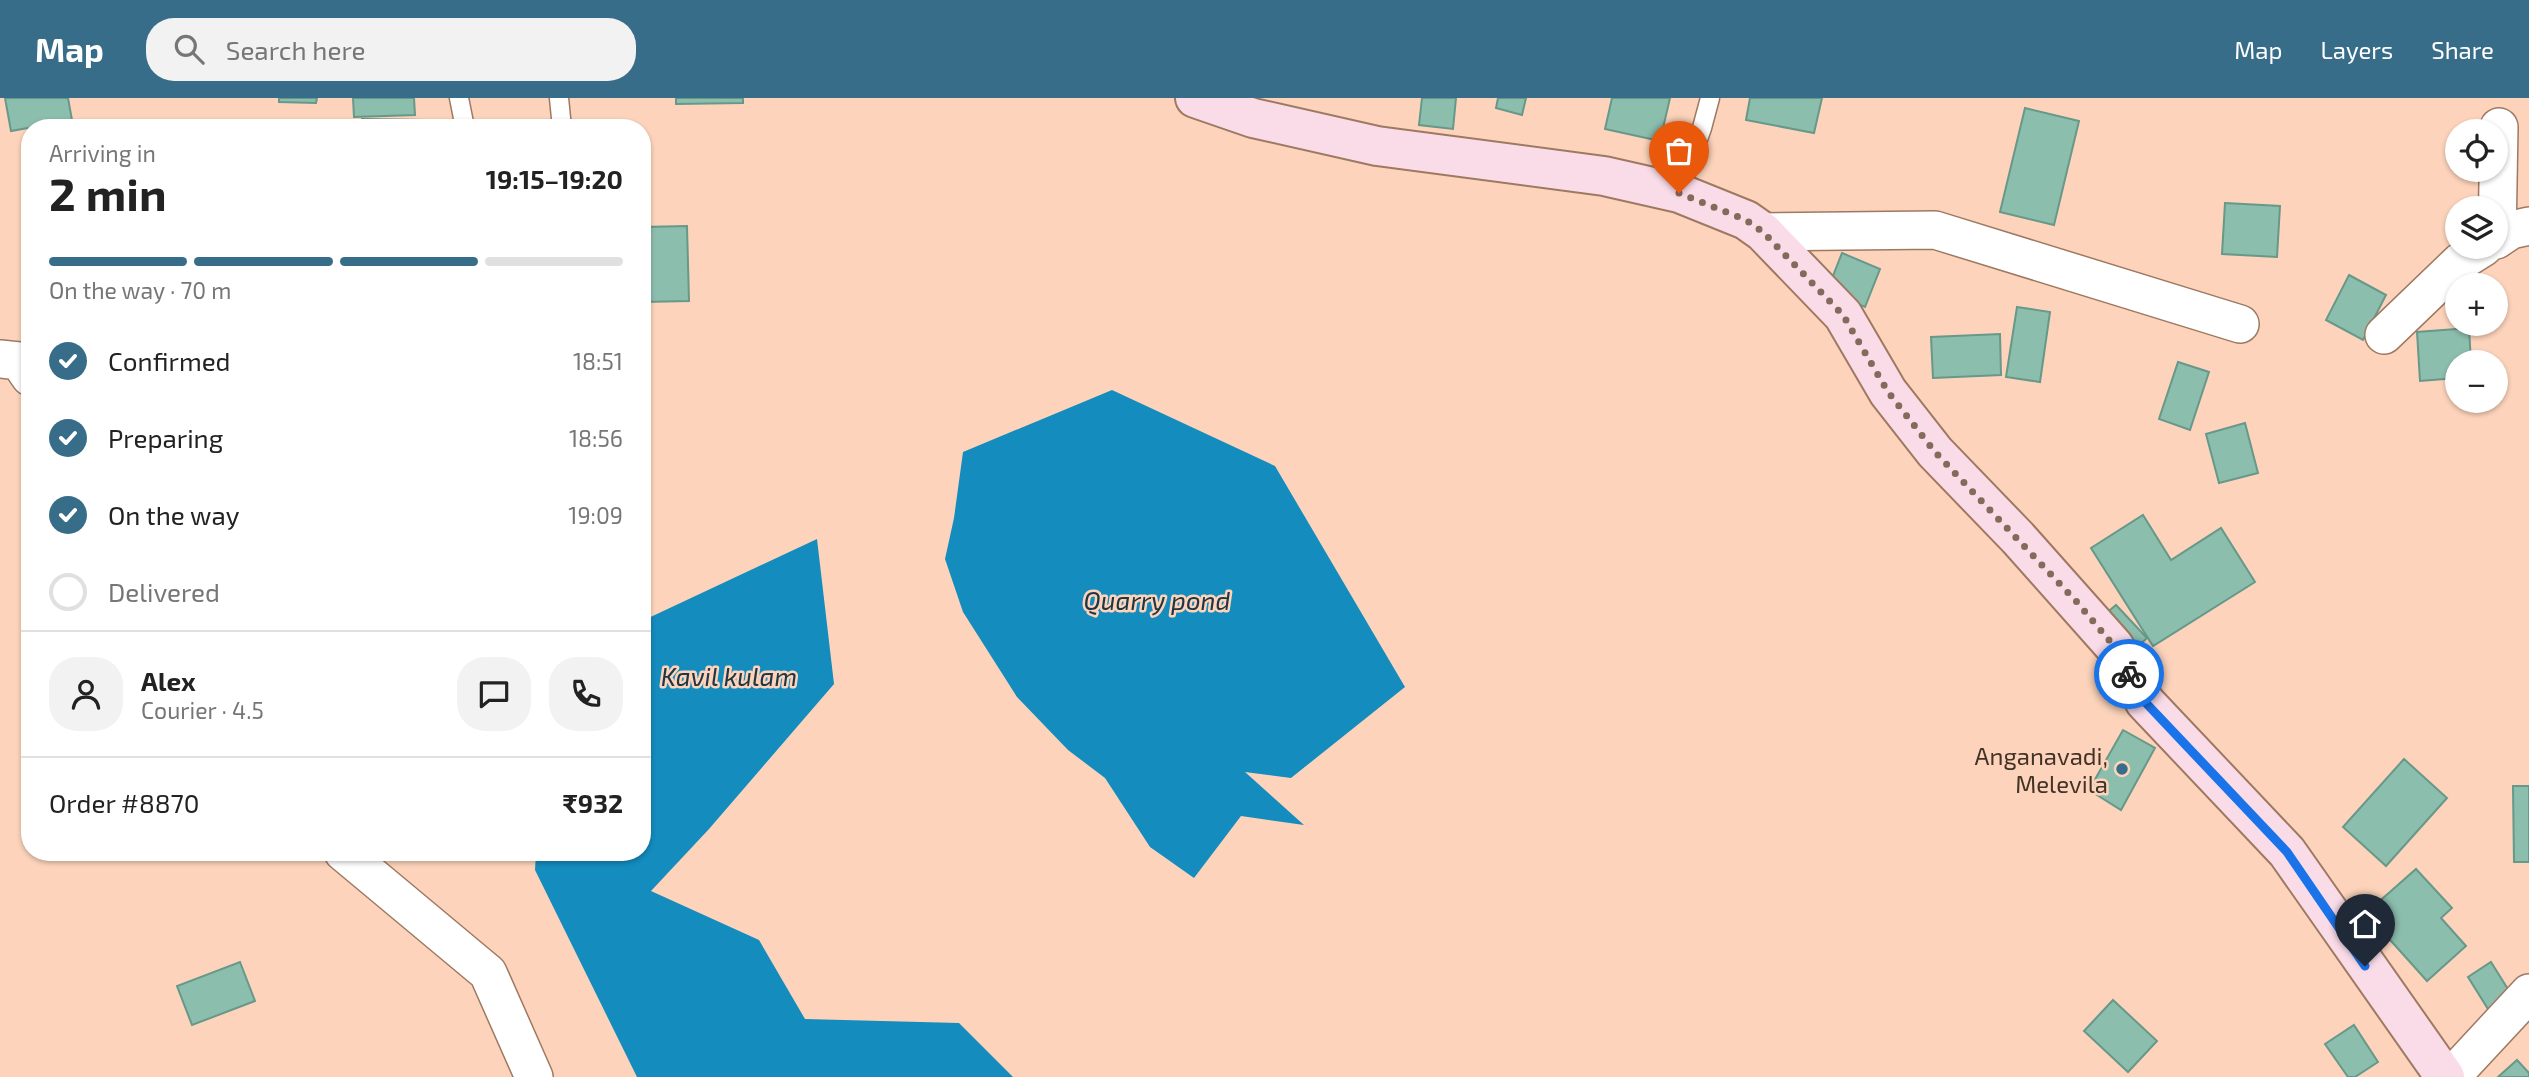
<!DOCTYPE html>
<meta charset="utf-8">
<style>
:root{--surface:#fff;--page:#f2f2f2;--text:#222;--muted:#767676;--line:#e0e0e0;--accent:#386d89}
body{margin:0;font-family:"Exo 2",sans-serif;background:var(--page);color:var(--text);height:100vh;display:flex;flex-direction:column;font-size:26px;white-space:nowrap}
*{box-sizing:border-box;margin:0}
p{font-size:23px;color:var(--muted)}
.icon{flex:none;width:38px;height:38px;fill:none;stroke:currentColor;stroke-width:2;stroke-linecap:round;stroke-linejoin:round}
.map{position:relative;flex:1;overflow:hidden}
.panel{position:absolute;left:21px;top:21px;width:630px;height:742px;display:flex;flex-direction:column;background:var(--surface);border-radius:28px;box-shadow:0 2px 5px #0004}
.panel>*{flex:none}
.tools{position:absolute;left:2445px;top:21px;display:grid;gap:14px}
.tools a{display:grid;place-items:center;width:63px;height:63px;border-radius:50%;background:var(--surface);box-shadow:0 2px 5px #0004;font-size:35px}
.pin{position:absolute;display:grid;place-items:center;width:60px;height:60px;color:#fff;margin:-72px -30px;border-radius:50% 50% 50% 0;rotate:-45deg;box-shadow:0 0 7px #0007}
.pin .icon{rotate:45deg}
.courier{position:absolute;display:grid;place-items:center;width:70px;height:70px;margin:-35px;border:5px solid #1a73e8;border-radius:50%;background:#fff;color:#222;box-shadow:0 2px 9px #0007}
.headline em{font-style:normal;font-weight:700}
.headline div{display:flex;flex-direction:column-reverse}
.headline{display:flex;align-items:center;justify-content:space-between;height:119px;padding:0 28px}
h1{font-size:46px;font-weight:700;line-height:52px}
.bar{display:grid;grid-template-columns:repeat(4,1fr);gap:10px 7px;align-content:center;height:84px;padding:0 28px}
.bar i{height:9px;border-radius:5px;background:var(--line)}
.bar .selected{background:var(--accent)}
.bar p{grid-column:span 4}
.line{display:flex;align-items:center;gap:18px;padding:0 28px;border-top:2px solid var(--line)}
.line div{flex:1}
.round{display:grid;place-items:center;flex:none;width:74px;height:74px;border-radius:28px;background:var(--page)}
ol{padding:0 28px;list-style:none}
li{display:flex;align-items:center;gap:21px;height:77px}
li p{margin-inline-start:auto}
li .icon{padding:7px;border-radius:50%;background:var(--accent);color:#fff;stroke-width:4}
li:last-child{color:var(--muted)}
li i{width:38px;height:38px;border:4px solid var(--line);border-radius:50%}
header{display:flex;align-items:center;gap:42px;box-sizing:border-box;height:98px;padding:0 35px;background:var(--accent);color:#fff}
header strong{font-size:33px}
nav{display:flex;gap:38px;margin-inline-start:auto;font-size:24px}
.search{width:490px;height:63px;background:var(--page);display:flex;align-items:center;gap:18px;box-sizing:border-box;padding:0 24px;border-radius:28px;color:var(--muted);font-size:26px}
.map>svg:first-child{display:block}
.water{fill:#148cbe}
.building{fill:#8cbeae;stroke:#679889;stroke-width:2}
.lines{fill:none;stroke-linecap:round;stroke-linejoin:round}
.lane-casing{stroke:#9e7962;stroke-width:21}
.street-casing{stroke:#9e7962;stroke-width:40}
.secondary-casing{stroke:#9e7962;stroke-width:42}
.lane{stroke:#fff;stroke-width:18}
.street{stroke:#fff;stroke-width:37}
.secondary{stroke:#fadce9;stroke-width:38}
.done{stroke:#836b5b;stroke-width:7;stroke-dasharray:0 12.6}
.route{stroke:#1a73e8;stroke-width:9}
.poi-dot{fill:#386d89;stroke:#fdd4bb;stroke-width:2.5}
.labels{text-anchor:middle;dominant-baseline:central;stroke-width:5;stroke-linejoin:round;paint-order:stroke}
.poi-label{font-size:24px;fill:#423228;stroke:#fdd4bb;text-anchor:end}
.water-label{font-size:26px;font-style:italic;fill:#203743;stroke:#fdd4bb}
</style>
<header>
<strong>Map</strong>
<div class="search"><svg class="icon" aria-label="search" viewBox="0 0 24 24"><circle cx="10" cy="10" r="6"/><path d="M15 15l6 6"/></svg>Search here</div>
<nav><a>Map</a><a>Layers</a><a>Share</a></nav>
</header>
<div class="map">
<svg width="2529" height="979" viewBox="0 0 2529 979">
<rect width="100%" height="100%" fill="#fdd4bb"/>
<!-- water -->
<g class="water">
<polygon points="1112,292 1275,368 1405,589 1291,680 1245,674 1304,727 1241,718 1194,780 1150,749 1105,680 1068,652 1017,599 963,514 945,461 954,420 963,354"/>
<polygon points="817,441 834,586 709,731 651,793 759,842 805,921 959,925 1013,979 637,979 535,772 536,754 642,754 642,523"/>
</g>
<!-- building -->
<g class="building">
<polygon points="5,0 68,0 72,22 11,33"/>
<polygon points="279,0 317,0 316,5 279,4"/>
<polygon points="353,0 414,0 415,17 354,19"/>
<polygon points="676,0 743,0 743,5 676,6"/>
<polygon points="1422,0 1456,0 1453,31 1419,27"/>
<polygon points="1498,0 1526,0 1522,17 1496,10"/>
<polygon points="1612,0 1670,0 1660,43 1605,31"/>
<polygon points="1750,0 1822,0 1814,35 1746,22"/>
<polygon points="2025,10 2079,23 2054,127 2000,114"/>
<polygon points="362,21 424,22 424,30 362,30"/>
<polygon points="2225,105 2280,108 2277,159 2222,156"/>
<polygon points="687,128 689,203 642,204 642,129"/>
<polygon points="1842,155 1880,171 1865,209 1827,193"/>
<polygon points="2349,177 2386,197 2363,242 2326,222"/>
<polygon points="2017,209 2050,214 2040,284 2006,279"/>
<polygon points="2469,230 2471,264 2457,264 2457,280 2420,283 2417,234"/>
<polygon points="2000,236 2001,277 1933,280 1931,239"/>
<polygon points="2178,264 2209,274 2190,332 2159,321"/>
<polygon points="2245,325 2258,375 2219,385 2206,336"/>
<polygon points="2143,417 2171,462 2221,430 2255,484 2153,548 2091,450"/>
<polygon points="2116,507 2147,540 2134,552 2103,518"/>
<polygon points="2123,632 2155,650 2121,712 2089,692"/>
<polygon points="2404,661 2447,700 2386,768 2343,729"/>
<polygon points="2513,688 2529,688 2529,764 2514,764"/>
<polygon points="2416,771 2452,810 2441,820 2466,848 2427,883 2366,815"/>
<polygon points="240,864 255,903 192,927 177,888"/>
<polygon points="2491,864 2511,896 2488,911 2468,879"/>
<polygon points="2113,902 2157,943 2128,974 2084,933"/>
<polygon points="2354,927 2378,964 2355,979 2348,979 2325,946"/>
<polygon points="2517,962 2529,975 2529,979 2498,979"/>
</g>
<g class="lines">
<defs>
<g id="lane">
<polyline points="459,0 465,30"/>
<polyline points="559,0 562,30"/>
<polyline points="1679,95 1702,30 1710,0"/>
</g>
<g id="street">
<polyline points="1763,134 1935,132 2240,226"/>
<polyline points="2497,141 2499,29"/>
<polyline points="2496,142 2511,132 2529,128"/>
<polyline points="2384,237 2460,164 2484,149"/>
<polyline points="0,261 19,263 30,279"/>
<polyline points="343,754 488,875 534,979"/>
<polyline points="2451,979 2529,895"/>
</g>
<polyline id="secondary" points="1195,0 1253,20 1377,48 1604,78 1679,95 1746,122 1763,134 1843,217 1888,294 1935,354 2018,440 2114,548 2145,604 2287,754 2445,979"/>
</defs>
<!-- lane casing -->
<use href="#lane" class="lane-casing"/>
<!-- street casing -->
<use href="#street" class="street-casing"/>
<!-- secondary casing -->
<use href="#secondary" class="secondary-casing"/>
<!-- lane -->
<use href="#lane" class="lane"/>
<!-- street -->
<use href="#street" class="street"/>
<!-- secondary -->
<use href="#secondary" class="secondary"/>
</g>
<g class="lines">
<!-- done -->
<polyline class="done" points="1679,95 1746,122 1763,134 1843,217 1888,294 1935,354 2076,503 2114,548 2129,576"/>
<!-- route -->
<polyline class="route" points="2129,576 2145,604 2287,754 2365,868"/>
</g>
<!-- markers -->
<circle class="poi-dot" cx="2122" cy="671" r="7"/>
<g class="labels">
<!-- poi labels -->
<g class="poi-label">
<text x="2108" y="657">Anganavadi,<tspan x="2108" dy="28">Melevila</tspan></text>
</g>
<!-- water labels -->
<g class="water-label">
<text x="1157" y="501">Quarry pond</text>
<text x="729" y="577">Kavil kulam</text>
</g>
</g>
</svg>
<div class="tools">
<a><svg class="icon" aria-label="locate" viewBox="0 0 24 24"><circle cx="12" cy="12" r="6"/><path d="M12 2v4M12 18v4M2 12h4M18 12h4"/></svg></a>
<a><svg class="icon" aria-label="layers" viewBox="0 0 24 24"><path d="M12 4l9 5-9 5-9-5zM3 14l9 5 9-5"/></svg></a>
<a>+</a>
<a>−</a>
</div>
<div class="pin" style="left:1679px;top:95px;background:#ea580c"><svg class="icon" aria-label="bag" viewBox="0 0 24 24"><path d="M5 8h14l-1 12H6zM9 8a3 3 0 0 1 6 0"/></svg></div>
<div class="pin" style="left:2365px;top:868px;background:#1f2937"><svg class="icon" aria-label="home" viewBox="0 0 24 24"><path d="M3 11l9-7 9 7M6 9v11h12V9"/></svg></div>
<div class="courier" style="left:2129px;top:576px"><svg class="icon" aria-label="bike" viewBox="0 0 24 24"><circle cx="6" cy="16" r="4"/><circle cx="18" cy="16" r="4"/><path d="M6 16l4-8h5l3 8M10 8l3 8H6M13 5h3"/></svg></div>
<section class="panel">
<div class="headline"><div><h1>2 min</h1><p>Arriving in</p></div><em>19:15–19:20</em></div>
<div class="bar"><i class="selected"></i><i class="selected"></i><i class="selected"></i><i></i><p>On the way · 70 m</p></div>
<ol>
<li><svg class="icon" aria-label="check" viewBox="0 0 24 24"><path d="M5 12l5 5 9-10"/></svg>Confirmed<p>18:51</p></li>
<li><svg class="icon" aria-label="check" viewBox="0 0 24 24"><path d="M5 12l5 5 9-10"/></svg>Preparing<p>18:56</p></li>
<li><svg class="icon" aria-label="check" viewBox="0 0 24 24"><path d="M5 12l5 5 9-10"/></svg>On the way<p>19:09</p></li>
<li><i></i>Delivered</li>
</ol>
<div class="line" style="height:126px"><a class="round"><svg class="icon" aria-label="person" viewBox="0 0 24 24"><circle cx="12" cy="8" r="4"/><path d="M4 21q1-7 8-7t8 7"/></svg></a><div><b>Alex</b><p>Courier · 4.5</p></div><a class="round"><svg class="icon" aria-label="chat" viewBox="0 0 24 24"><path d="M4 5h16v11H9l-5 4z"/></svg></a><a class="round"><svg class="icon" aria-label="phone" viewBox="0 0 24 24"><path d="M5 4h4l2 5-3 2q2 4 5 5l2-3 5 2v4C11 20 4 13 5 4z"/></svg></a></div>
<div class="line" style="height:91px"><div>Order #8870</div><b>₹932</b></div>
</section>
</div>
